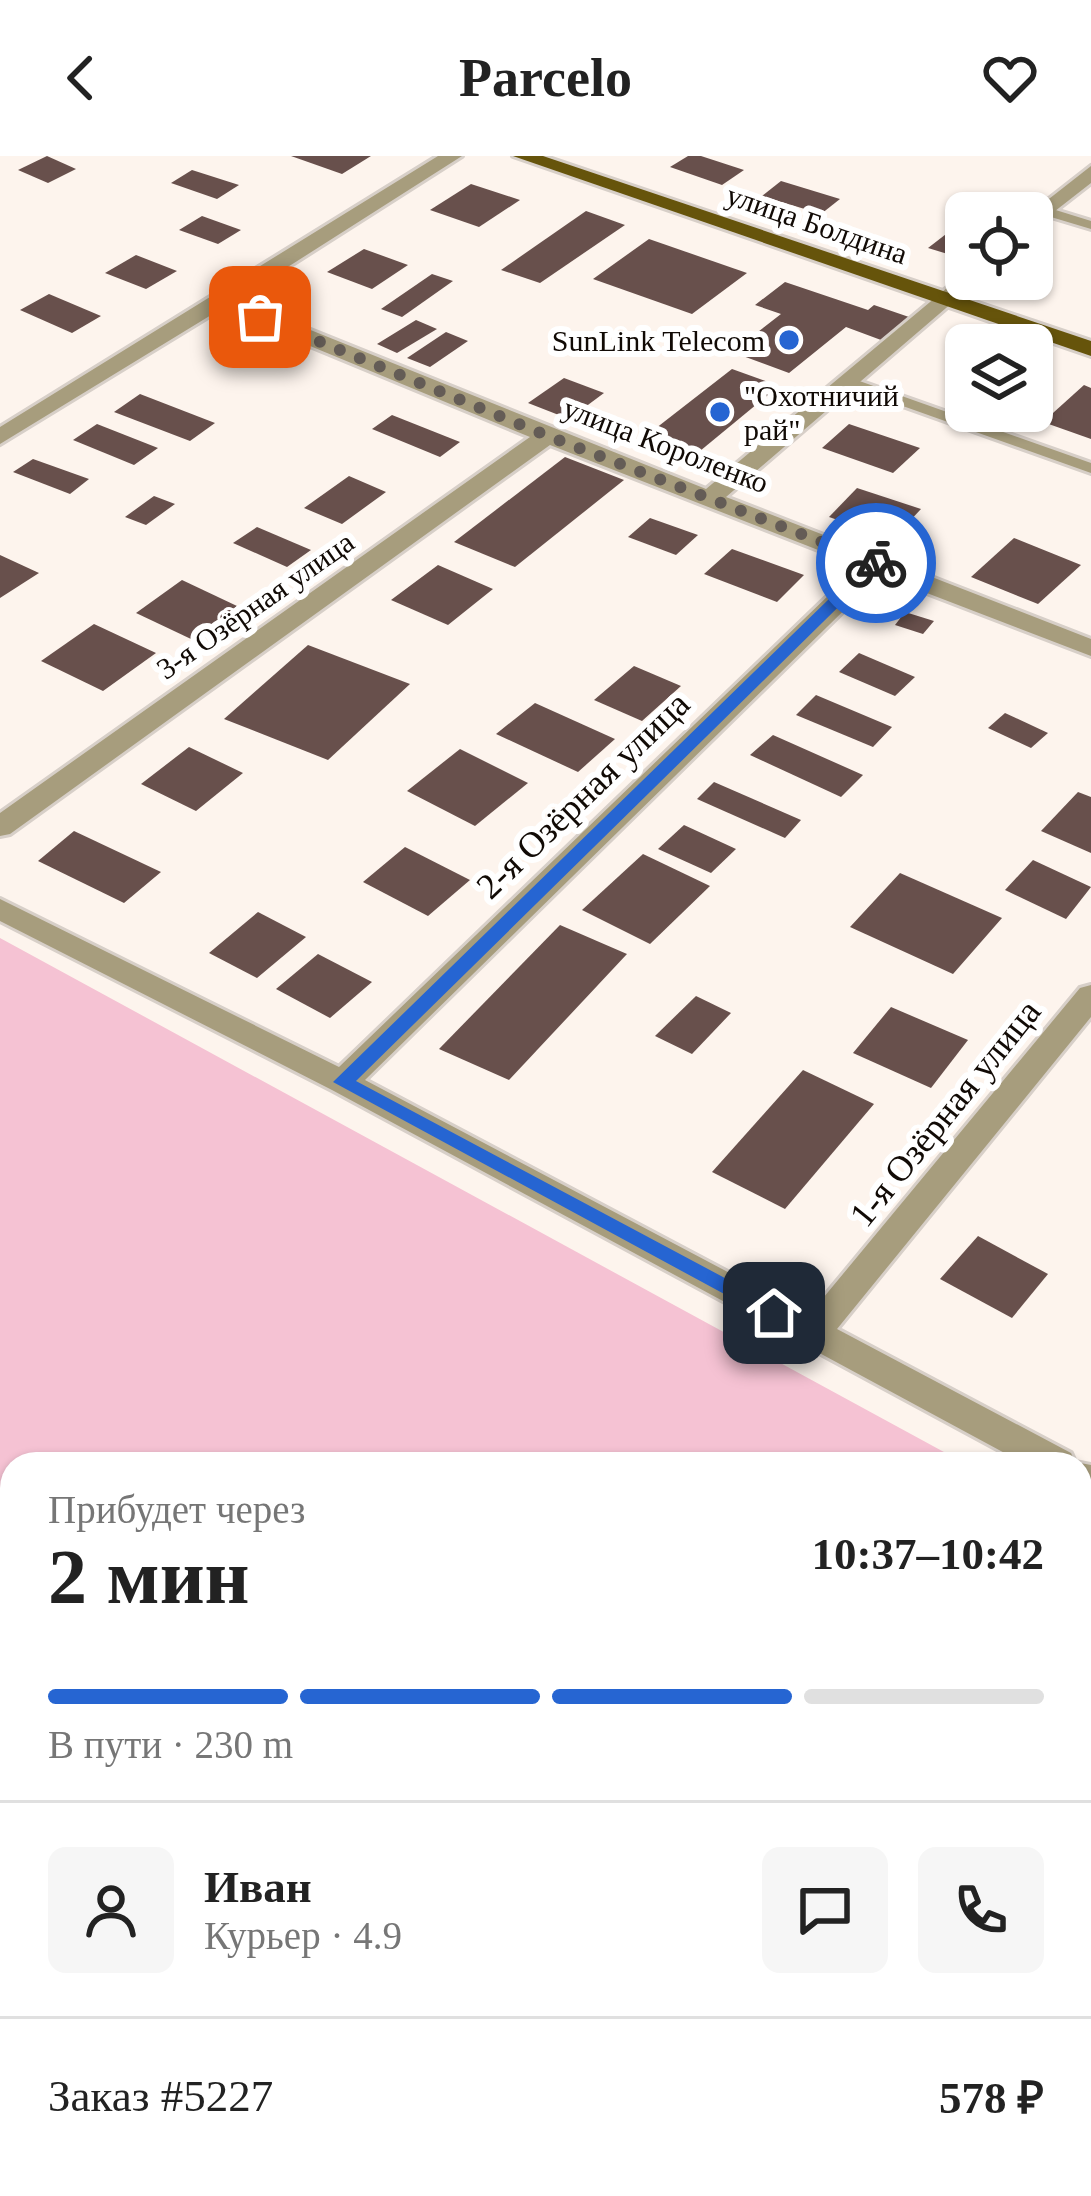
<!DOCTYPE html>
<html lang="ru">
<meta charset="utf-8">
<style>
:root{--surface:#fff;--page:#f6f6f6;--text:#222;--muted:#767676;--line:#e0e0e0;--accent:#2665d2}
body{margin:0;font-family:"Times New Roman",serif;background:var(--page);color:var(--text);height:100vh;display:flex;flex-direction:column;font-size:45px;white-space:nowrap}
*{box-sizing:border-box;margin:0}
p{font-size:39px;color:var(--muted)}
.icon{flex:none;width:66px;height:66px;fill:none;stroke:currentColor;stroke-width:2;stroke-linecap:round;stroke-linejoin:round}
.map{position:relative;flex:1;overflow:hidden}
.side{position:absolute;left:0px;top:1296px;width:1092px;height:744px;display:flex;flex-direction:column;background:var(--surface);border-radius:36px 36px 0 0;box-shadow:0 3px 9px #0004}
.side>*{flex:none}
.tools{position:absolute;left:945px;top:36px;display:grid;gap:24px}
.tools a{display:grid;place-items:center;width:108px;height:108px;border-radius:18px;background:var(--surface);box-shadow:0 3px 9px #0004;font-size:60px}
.pin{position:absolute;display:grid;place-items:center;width:102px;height:102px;color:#fff;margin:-51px;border-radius:24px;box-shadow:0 6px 18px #0006}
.courier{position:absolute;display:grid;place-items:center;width:120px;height:120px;margin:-60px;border:9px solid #2665d2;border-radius:50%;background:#fff;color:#222;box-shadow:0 3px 15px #0007}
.summary em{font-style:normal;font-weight:600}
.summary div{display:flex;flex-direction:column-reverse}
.summary{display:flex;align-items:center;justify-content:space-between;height:204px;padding:0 48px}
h1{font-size:78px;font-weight:600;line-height:90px}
.bar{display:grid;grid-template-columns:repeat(4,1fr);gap:18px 12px;align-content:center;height:144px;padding:0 48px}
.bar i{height:15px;border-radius:9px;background:var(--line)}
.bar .on{background:var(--accent)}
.bar p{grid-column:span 4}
.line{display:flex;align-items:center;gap:30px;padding:0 48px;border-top:3px solid var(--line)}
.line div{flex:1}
.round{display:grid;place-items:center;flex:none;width:126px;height:126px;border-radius:18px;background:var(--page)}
header{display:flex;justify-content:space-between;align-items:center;height:156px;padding:0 48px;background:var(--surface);font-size:54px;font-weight:600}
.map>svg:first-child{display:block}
.green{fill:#f5c2d3}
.water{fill:#adca80}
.building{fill:#68504c}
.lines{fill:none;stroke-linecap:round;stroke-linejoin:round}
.service-casing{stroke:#d7cfc8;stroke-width:6}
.minor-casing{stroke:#d7cfc8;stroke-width:6}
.primary-casing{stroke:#d7cfc8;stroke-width:6}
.service{fill:#a79d7d;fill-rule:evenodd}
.minor{fill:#a79d7d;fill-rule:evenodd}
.primary{fill:#66540b;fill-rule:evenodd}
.route{fill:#2665d2}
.done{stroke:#645c56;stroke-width:12;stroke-dasharray:0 21.6}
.poi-dot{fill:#2665d2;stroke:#fff;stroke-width:4.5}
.labels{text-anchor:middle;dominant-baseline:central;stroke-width:12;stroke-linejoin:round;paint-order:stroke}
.far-street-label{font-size:30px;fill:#110a05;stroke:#fff}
.far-poi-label{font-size:30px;fill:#110a05;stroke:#fff;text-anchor:end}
.street-label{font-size:36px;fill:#110a05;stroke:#fff}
</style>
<header><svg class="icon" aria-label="back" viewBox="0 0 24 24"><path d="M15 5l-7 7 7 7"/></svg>Parcelo<svg class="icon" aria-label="heart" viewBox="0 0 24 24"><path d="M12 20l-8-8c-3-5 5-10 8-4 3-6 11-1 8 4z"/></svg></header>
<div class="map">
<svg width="1091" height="2040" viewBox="0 0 1091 2040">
<rect width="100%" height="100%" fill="#fdf4ed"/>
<!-- green -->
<polygon class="green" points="0,782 966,1308 12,1308 12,2028 1080,2028 1080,1370 1091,1376 1091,2040 0,2040"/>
<!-- water -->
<polygon class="water" points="0,1380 12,1387 12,2028 1080,2028 1080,1679 1087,1678 1091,1682 1091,2040 0,2040"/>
<!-- building -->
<g class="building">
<polygon points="47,0 76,13 48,27 18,14"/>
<polygon points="291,0 371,0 342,18"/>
<polygon points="688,0 701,0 744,14 722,29 670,11"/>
<polygon points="192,14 239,29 217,43 171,27"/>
<polygon points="781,25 840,43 821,58 762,40"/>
<polygon points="471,28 520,44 479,71 430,54"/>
<polygon points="586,55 625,69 540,127 501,114"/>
<polygon points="202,60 241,74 218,88 179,74"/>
<polygon points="950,75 966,80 966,87 951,99 928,92"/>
<polygon points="649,83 747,117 692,158 593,123"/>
<polygon points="364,93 408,109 372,133 327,116"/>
<polygon points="136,99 177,115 146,133 105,117"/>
<polygon points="432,118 453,125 402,161 381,153"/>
<polygon points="785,126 868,154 874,149 909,161 881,184 846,171 789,217 732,196 781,158 755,149"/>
<polygon points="49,138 101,160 72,177 20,154"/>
<polygon points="416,164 437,173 397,197 377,188"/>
<polygon points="446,176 468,185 430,211 407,202"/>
<polygon points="732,213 779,230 700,295 651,276"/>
<polygon points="564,222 604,237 569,263 528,247"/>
<polygon points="1084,229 1091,232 1091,283 1043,266"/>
<polygon points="140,238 215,267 190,285 114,256"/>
<polygon points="392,259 460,286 440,301 372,273"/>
<polygon points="97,268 158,292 134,309 73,284"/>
<polygon points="849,268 920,292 893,317 822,292"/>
<polygon points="565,301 624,324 515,411 454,386"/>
<polygon points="33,303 89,323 70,338 13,316"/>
<polygon points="349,320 386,336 342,368 304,352"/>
<polygon points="857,332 921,353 893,383 829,361"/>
<polygon points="154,340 175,348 146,369 125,361"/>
<polygon points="650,362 698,379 676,399 628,381"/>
<polygon points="257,371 311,394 287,411 233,387"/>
<polygon points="1014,382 1081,409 1038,448 971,421"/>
<polygon points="732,393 804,419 777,446 704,418"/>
<polygon points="0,399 39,417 0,442"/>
<polygon points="438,409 493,433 448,469 391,444"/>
<polygon points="182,424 237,450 191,483 136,457"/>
<polygon points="905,456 934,465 923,478 895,469"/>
<polygon points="94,468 156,497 103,535 41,505"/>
<polygon points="308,489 410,528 328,604 224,563"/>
<polygon points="859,497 915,521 895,540 839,516"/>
<polygon points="634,510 681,530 642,565 594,544"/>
<polygon points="816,539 892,571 873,591 796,559"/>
<polygon points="535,547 615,583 578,616 496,578"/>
<polygon points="1005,557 1048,577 1031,592 988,572"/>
<polygon points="773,579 863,619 841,641 750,599"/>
<polygon points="189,591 243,617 196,655 141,628"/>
<polygon points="460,593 528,627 475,670 407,635"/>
<polygon points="714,626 801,664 785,682 697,643"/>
<polygon points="1078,636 1091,641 1091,697 1041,675"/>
<polygon points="684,669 736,693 711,717 658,693"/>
<polygon points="74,675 161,716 124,747 38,705"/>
<polygon points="405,691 470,724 428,760 363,726"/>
<polygon points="643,698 710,730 650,788 582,754"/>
<polygon points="1033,704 1091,731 1066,763 1005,734"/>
<polygon points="900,717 1002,762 953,818 850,771"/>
<polygon points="258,756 306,781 257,822 209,797"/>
<polygon points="560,769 627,798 509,924 439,893"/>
<polygon points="318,798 372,826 330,862 276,833"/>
<polygon points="696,840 731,857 692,898 655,880"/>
<polygon points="891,851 968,884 931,932 853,897"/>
<polygon points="803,914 874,948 785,1053 712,1016"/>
<polygon points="978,1080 1048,1118 1012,1162 940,1123"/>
</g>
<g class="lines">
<defs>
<g id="service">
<polygon points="1046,51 1091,65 1091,73 1041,58 1039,55"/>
<polygon points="841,222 851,222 1091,307 1091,317 841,228"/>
</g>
<g id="minor">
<polygon points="438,0 462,0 236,144 706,333 966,116 966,123 977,123 974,128 726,341 1091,483 1091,500 880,419 365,924 809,1159 1080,832 1091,829 1091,861 837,1173 1071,1297 1075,1306 1091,1309 1091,1341 1080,1337 1080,1308 1025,1308 332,934 0,765 0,743 339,911 859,410 550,289 10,678 0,680 0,657 530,281 221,153 0,288 0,271"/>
<polygon points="1091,10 1091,27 1032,73 1031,57"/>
</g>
<polygon id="primary" points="513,0 543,0 1091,185 1091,200"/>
</defs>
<!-- service casing -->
<use href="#service" class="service-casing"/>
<!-- minor casing -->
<use href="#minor" class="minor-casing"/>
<!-- primary casing -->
<use href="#primary" class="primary-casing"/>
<!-- service -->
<use href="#service" class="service"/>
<!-- minor -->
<use href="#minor" class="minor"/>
<!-- primary -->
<use href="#primary" class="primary"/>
</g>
<!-- route -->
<polygon class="route" points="870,403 883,407 356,925 781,1152 781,1163 774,1165 333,926"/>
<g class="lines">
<!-- done -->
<polyline class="done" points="260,161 548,280 876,407"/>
</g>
<!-- markers -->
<g class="poi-dot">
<circle cx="789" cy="184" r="12"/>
<circle cx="720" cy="256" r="12"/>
</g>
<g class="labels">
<!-- far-street labels -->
<g class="far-street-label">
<text transform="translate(817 68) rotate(19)">улица Болдина</text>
<text transform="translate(666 289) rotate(21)">улица Короленко</text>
<text transform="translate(255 449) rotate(-35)">3-я Озёрная улица</text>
</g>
<!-- far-poi labels -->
<g class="far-poi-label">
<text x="765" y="184">SunLink Telecom</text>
<text x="744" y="239" text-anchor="start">"Охотничий<tspan x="744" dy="34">рай"</tspan></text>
</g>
<!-- street labels -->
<g class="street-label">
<text transform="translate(583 639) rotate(-44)">2-я Озёрная улица</text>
<text transform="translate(945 957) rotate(-51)">1-я Озёрная улица</text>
</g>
</g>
</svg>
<div class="tools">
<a><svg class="icon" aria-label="locate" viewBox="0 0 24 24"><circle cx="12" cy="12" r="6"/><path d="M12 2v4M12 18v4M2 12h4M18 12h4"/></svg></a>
<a><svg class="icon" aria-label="layers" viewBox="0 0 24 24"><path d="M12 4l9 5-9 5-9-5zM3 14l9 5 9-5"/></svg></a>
</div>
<div class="pin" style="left:260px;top:161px;background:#ea580c"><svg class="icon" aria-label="bag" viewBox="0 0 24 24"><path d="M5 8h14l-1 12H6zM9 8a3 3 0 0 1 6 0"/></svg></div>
<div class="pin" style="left:774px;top:1157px;background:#1f2937"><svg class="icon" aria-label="home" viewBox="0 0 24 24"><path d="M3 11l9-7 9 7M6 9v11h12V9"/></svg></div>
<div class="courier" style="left:876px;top:407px"><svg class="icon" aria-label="bike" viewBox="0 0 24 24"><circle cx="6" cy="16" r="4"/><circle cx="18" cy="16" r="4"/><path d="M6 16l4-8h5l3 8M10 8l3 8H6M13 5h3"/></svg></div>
<section class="side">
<div class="summary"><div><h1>2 мин</h1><p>Прибудет через</p></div><em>10:37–10:42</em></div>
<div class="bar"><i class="on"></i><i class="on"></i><i class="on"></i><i></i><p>В пути · 230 m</p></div>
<div class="line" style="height:216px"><a class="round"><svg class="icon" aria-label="person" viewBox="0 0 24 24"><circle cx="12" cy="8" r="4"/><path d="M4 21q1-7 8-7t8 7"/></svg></a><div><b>Иван</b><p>Курьер · 4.9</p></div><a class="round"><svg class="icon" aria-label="chat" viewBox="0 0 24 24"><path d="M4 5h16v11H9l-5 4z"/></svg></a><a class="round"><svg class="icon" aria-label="phone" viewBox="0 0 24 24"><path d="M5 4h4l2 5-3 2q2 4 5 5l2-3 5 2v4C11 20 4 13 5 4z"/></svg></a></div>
<div class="line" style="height:156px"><div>Заказ #5227</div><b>578 ₽</b></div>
</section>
</div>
